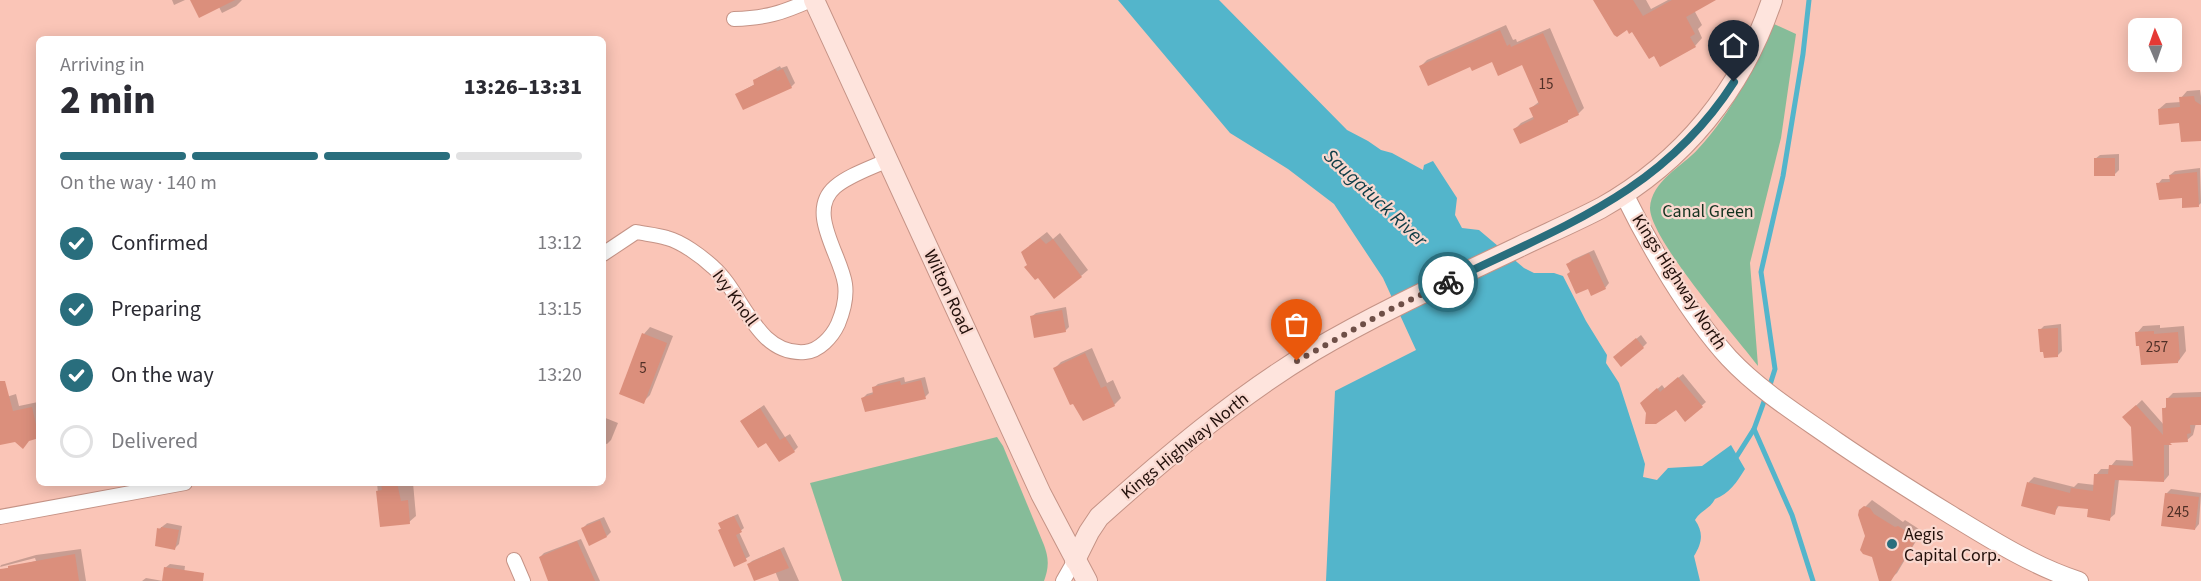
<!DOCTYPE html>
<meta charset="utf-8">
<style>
:root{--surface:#fff;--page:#f2f2f3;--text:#2b2b33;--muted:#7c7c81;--line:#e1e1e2;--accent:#296e7d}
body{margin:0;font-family:"Source Sans 3",sans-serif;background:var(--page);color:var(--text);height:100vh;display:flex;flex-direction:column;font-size:22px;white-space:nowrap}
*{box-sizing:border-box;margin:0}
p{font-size:20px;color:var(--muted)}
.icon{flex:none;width:33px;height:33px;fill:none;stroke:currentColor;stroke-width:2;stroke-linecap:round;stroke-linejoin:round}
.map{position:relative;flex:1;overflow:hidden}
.side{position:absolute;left:36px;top:36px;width:570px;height:450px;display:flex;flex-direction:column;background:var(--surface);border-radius:9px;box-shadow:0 3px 15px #0003}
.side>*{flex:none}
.needle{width:39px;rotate:358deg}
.controls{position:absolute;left:2128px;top:18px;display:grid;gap:12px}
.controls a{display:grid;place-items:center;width:54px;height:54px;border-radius:9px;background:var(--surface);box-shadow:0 3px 15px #0003;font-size:30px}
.pin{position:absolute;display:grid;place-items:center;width:51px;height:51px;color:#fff;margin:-62px -26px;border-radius:50% 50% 50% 0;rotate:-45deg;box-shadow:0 0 6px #0007}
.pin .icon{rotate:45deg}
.courier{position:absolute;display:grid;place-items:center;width:60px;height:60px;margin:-30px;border:4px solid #296e7d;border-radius:50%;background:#fff;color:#222;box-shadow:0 2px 8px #0007}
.summary em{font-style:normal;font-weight:800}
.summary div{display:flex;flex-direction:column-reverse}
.summary{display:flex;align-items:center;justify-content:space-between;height:102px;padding:0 24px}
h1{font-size:39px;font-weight:800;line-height:45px}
.bar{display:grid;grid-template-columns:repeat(4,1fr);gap:9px 6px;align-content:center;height:72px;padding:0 24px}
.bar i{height:8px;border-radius:4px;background:var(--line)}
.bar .on{background:var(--accent)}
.bar p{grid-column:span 4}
ol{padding:0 24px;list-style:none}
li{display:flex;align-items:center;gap:18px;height:66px}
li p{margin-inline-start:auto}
li .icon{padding:6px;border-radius:50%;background:var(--accent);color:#fff;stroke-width:4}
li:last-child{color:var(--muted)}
li i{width:33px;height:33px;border:3px solid var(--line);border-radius:50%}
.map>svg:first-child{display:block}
.green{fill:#86bc99}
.water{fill:#53b5cb}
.shadow{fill:#0003}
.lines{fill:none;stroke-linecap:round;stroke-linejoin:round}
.stream{stroke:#53b5cb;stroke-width:5}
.building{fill:#db8f7c}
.minor-casing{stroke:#c59386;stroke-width:16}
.tertiary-casing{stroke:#c59386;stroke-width:20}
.secondary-casing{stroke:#c59386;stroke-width:22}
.minor{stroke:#fff;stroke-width:14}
.tertiary{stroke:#fff;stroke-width:18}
.secondary{stroke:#fee4dd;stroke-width:20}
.done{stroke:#6e4f47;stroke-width:6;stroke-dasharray:0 10.8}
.route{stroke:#296e7d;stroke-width:8}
.poi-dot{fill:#296e7d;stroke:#f9d8cf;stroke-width:2}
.labels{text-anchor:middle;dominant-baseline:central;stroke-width:4.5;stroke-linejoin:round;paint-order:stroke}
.number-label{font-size:15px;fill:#503027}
.park-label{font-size:18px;fill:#13321f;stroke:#f9d8cf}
.street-label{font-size:18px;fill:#22100b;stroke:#f9d8cf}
.poi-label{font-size:18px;fill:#22100b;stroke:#f9d8cf;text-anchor:start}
.water-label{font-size:20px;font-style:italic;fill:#0e3c46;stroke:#f9d8cf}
</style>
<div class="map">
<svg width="2201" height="581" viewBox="0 0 2201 581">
<rect width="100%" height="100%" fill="#fac5b7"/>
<!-- green -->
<g class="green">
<path d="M1774,24l22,10 -15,104 -31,125 8,103c-22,-29 -108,-127 -108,-158 1,-27 33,-42 48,-59 35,-37 54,-81 76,-125z"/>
<path d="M997,437l6,9 41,99c5,14 5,22 0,36h-202l-32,-98z"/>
</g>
<!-- water -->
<path class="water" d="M1118,0h101l128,130 21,11 13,9 11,3 31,17 1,-5 9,-4 24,37 -2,17 7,13 17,2 45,38 10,5h20l9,3 23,45 21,34 -1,8 13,20 26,81 -2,13 14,3 11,-12 34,-2 29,-21 14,24c-8,13 -16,25 -30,30 -5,10 -14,11 -20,21 9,13 7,23 -1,36l6,25h-374l9,-190 81,-41 -33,-72 -49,-74 -46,-35 -58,-36z"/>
<!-- shadow -->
<g class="shadow">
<polygon points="172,0 185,0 174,5"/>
<polygon points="192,0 242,0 236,6 222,13 219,7"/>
<polygon points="1595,0 1646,0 1651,9 1668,0 1713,0 1694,10 1702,25 1698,29 1702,38 1695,46 1655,54 1633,30"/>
<polygon points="1506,25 1513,40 1516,39 1517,42 1550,28 1584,108 1578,114 1567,121 1515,129 1521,123 1535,116 1531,108 1540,101 1523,63 1493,60 1471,65 1421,66 1427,60"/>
<polygon points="780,66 781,68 787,66 795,83 791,87 737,94 755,84 755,80 759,77"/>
<polygon points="2200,90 2201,97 2201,139 2181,121 2159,109 2166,103 2181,102 2181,98 2187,91"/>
<polygon points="2119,154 2119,170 2115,174 2095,159 2100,155"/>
<polygon points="2200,168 2201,203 2199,205 2158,184 2162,179 2171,179 2170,175 2175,171"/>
<polygon points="1047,232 1053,239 1060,233 1088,270 1081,276 1029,265 1029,246"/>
<polygon points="1594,250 1609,283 1605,288 1589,287 1571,271 1568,264 1572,260"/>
<polygon points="1066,307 1069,327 1065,331 1031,317 1036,313"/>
<polygon points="2061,324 2062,351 2058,355 2045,350 2040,330 2044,326"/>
<polygon points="2160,325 2160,328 2184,326 2186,351 2178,362 2137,333 2143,326"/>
<polygon points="650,327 673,336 650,395 643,402 644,334"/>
<polygon points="1641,335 1647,343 1643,347 1619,353"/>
<polygon points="1092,348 1107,383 1113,380 1121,398 1114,405 1074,402 1055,368 1061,362"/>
<polygon points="1683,374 1706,402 1685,420 1676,408 1664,418 1646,399 1662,385 1665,389"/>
<polygon points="904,377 905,382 925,377 929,393 925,397 863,398 867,394 874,392 873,388 878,384"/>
<polygon points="2201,392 2201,423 2196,423 2193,435 2187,440 2174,441 2169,444 2169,475 2164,481 2119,479 2115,514 2109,519 2089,508 2060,504 2054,513 2023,505 2029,482 2034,477 2074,487 2078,483 2095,485 2096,475 2101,469 2110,469 2111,466 2116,460 2135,461 2133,426 2124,417 2142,400 2164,425 2164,409 2168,405 2167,399 2173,393"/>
<polygon points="16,394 19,406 38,402 39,436 0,443 0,399"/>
<polygon points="764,405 785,437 790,434 798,447 794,451 747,417"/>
<polygon points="603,417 618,423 611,440 607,444 603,443"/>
<polygon points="377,483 413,483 416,516 409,522 381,525"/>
<polygon points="2171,489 2201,493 2199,524 2195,529 2166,494"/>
<polygon points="1872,500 1903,522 1905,520 1922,531 1897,573 1888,581 1882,581 1866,536 1861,511"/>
<polygon points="738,514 744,528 739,532 750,556 735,565 719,530 722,528 720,524 724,520"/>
<polygon points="604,517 611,532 607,536 583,528 587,524"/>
<polygon points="167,523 182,526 179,544 175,548 159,529"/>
<polygon points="581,539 600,581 560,581 540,557 544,553"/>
<polygon points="784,547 799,581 779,581 775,571 749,564 752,561"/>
<polygon points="81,549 86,581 0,581 0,570 36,561 35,558 0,567 1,565 36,555"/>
<polygon points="170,564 185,566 183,581 142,581 146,578 163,581 165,568"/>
</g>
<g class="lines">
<!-- stream -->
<g class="stream">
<polyline points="1769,388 1775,369 1761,272 1783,176 1803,54 1809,0"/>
<polyline points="1766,396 1754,429 1792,515 1813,581"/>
<polyline points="1733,459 1737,456 1754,429"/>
</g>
</g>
<!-- building -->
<g class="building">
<polygon points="190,0 235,0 199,18"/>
<polygon points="1593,0 1633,0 1643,16 1672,0 1716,0 1686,17 1695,34 1690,37 1696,47 1660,67 1654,56 1649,59 1632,32 1629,34 1627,30 1617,37 1614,35"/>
<polygon points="1500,30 1507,46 1510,44 1511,47 1543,33 1579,115 1568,120 1568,122 1520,144 1513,129 1534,119 1529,108 1539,104 1522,65 1498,76 1492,62 1472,71 1470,67 1428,86 1419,66"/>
<polygon points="776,69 777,71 783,69 792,88 743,110 735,94 754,85 753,80"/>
<polygon points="2194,96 2195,101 2201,105 2201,141 2181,142 2179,123 2159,125 2158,109 2180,107 2179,97"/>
<rect x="2094" y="158" width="21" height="18"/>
<polygon points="2197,172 2199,207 2182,208 2182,198 2159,200 2156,183 2170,182 2169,175"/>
<polygon points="1040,238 1046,244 1053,239 1082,277 1054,299 1038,278 1035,280 1024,267 1027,265 1021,252"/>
<polygon points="1589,253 1606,289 1591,296 1588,289 1576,294 1567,274 1570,272 1566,264"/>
<polygon points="1062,310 1066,332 1034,338 1030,316"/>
<polygon points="2058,328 2058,357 2044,358 2043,352 2040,352 2038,329"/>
<polygon points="2154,331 2154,334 2178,332 2180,359 2178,360 2178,363 2141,365 2139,346 2136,346 2135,332"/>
<polygon points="642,333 667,343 644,404 619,394"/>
<polygon points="1636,338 1644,348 1621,367 1613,357"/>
<polygon points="1085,353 1101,388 1106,386 1115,406 1083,421 1073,404 1070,405 1053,368"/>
<polygon points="1678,377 1703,407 1685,422 1676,410 1656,424 1645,424 1646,413 1640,403 1657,388 1660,392"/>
<polygon points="921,380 926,399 865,412 861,398 873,394 872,387 900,381 901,385"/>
<polygon points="0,381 5,381 13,411 32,407 39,438 29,441 23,449 15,442 0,445"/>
<polygon points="2201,397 2201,425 2190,425 2191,433 2187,434 2188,442 2170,443 2172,445 2164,445 2164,482 2115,480 2110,521 2087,517 2088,509 2057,506 2055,515 2021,506 2027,482 2070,493 2071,488 2093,491 2094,474 2108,474 2109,465 2133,466 2131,427 2122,417 2136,405 2163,435 2162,408 2166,408 2166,398"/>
<polygon points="760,408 780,440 785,437 795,452 779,462 766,443 758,448 740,421"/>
<polygon points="381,483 397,483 401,501 408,500 410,524 380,527 376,491 382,490"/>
<polygon points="2165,493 2199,497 2195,530 2161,526"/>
<polygon points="1864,506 1870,508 1874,514 1895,527 1898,526 1917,538 1891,581 1879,581 1872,557 1863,554 1860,550 1865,536 1858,515 1859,510"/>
<polygon points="734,516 742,532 736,535 747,561 734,567 718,530 721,529 718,523"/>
<polygon points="600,520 607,537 589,546 581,528"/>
<polygon points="161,527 179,530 175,550 155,546 157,528 161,529"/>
<polygon points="577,541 595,581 548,581 539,557"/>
<polygon points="780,549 789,568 754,581 747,564"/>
<polygon points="75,554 79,581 0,581 0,569 8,568 8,566"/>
<polygon points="164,567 204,573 203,581 162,581"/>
</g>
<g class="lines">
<defs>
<g id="minor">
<path d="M734,19c32,-1 48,-6 77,-19"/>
<path d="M603,254l33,-22c10,2 21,3 31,6 15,4 34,18 46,29 30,26 43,89 92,85 14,-1 27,-15 33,-28 5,-12 9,-26 7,-40 -4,-29 -39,-72 -10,-97 14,-12 36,-19 53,-27"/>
<polyline points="0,517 185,483"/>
<polyline points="514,560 523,581"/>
<polyline points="1063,581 1075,560"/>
</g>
<path id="tertiary" d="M1624,194c26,53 65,120 105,164 31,33 70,57 107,83 38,26 76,50 115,74 41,25 82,51 128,66"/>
<g id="secondary">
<polyline points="814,0 1041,494 1087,581"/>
<path d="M1075,560l14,-28 10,-15c67,-60 136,-119 214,-166 66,-39 137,-71 206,-104 27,-13 55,-25 82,-39 82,-46 141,-118 171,-208"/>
</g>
</defs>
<!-- minor casing -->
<use href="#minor" class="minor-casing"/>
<!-- tertiary casing -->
<use href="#tertiary" class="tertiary-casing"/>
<!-- secondary casing -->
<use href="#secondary" class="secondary-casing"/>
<!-- minor -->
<use href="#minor" class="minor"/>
<!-- tertiary -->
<use href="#tertiary" class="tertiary"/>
<!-- secondary -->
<use href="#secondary" class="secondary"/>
</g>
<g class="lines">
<!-- done -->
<polyline class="done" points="1297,361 1387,311 1448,282"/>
<!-- route -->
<path class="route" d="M1448,282c112,-55 215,-89 286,-200"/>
</g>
<!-- markers -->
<circle class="poi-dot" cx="1892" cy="544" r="6"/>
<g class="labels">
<!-- number labels -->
<g class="number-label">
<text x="1546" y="84">15</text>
<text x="2157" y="347">257</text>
<text x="643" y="368">5</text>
<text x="2178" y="512">245</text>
</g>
<!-- park labels -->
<g class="park-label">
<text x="1708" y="211">Canal Green</text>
</g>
<!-- street labels -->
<g class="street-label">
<text transform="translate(1679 282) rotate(57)">Kings Highway North</text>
<text transform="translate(948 292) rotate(65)">Wilton Road</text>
<text transform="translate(735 298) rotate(54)">Ivy Knoll</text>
<text transform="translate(1185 446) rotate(-39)">Kings Highway North</text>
</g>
<!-- poi labels -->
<g class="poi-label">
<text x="1904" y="534">Aegis<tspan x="1904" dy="21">Capital Corp.</tspan></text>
</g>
<!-- water labels -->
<g class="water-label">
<text transform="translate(1375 198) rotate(43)">Saugatuck River</text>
</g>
</g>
</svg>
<div class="controls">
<a><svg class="needle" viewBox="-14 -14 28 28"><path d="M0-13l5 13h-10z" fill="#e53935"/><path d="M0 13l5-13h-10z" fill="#7c7c81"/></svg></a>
</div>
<div class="pin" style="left:1297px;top:361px;background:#ea580c"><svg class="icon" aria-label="bag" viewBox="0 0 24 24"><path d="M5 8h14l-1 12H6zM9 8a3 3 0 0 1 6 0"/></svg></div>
<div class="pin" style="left:1734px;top:82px;background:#1f2937"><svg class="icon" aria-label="home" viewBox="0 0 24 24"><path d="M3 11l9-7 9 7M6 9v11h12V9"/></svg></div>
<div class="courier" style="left:1448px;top:282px"><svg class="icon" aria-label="bike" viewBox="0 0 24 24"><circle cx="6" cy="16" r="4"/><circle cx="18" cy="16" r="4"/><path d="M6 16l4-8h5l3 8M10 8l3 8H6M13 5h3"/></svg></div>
<section class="side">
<div class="summary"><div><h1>2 min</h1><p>Arriving in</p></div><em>13:26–13:31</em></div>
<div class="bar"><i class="on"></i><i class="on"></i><i class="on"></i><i></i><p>On the way · 140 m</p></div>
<ol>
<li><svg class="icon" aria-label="check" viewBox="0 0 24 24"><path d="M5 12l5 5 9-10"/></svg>Confirmed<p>13:12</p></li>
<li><svg class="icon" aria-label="check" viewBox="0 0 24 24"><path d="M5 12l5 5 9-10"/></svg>Preparing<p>13:15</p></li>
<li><svg class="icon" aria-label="check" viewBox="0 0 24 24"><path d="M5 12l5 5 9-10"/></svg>On the way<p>13:20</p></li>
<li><i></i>Delivered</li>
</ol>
</section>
</div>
